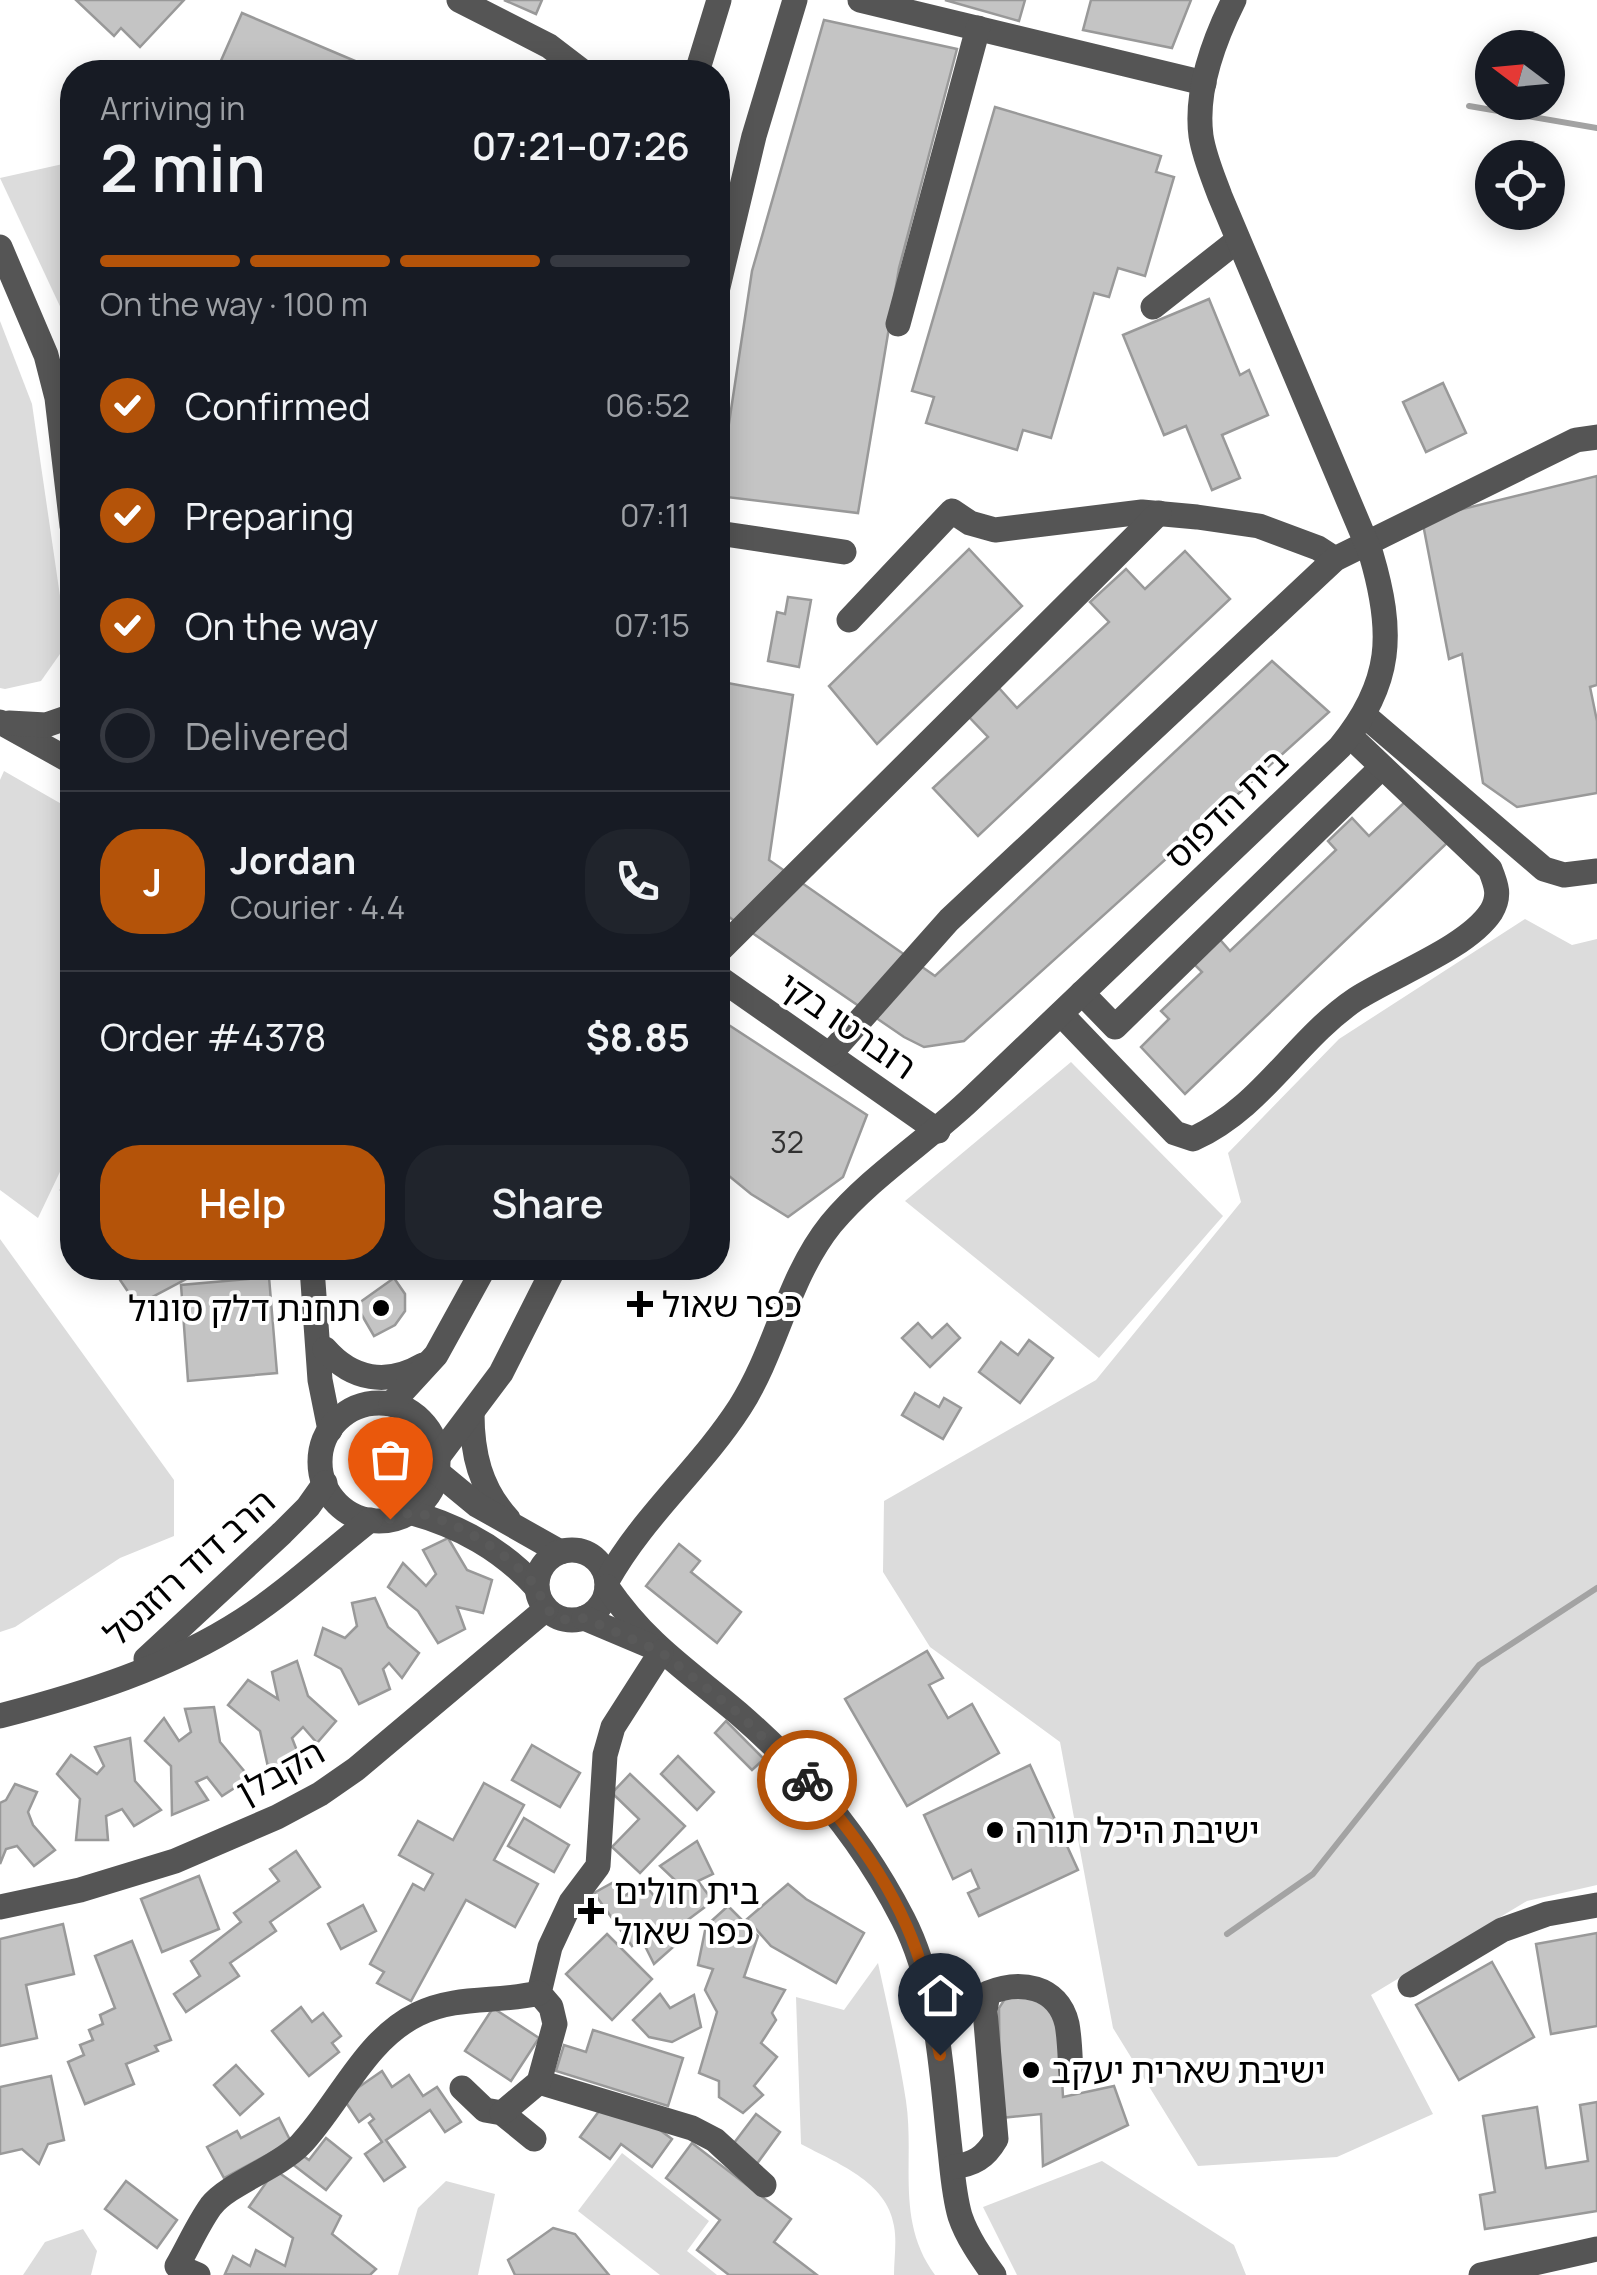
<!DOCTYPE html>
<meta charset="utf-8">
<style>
:root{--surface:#171b24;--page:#20242c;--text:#f1f3f6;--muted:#9ea1a6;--line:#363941;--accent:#b45309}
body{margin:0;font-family:Manrope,"Noto Sans Hebrew",sans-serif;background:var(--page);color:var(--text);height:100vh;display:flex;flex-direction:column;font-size:38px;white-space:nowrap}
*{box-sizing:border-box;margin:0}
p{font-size:32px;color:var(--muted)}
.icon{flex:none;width:55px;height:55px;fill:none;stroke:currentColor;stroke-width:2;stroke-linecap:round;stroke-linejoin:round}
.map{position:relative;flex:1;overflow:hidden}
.side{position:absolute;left:60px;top:60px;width:670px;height:1220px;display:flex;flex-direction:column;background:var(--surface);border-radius:40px;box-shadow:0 5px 25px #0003}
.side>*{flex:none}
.needle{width:65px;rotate:286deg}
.tools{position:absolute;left:1475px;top:30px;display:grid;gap:20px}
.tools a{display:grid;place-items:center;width:90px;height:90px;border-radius:50%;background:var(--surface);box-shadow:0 5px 25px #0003;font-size:50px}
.pin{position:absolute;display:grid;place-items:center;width:85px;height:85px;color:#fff;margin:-102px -42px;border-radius:50% 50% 50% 0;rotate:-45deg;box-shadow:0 0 10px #0007}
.pin .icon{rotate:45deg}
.courier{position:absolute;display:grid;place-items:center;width:100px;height:100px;margin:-50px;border:8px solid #b45309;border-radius:50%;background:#fff;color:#222;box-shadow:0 2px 12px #0007}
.overview em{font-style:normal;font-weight:600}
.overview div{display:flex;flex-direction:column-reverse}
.overview{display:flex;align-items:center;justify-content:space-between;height:170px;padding:0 40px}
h1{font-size:65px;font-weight:600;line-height:75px}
.bar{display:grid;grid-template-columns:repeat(4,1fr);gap:15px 10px;align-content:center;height:120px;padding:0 40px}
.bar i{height:12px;border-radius:8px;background:var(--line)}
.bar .selected{background:var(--accent)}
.bar p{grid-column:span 4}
.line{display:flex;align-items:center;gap:25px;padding:0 40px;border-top:2px solid var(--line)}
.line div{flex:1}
.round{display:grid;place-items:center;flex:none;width:105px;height:105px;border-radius:40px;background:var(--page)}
ol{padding:0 40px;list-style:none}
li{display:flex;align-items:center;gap:30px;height:110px}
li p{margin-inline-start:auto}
li .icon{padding:10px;border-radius:50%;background:var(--accent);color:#fff;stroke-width:4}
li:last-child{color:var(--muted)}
li i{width:55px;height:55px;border:5px solid var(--line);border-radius:50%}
.action{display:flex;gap:20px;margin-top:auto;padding:20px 40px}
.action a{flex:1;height:115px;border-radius:40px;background:var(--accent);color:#fff;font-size:40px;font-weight:600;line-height:115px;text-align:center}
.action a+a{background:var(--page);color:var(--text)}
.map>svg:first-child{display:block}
.green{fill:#dcdcdc}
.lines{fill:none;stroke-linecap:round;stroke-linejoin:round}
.stream{stroke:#a3a3a3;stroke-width:6}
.building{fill:#c4c4c4;stroke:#999;stroke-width:2.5}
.minor{stroke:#555;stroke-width:25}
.done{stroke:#595959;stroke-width:10;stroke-dasharray:0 18}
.route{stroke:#b45309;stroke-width:12}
.poi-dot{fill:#000;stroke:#fff;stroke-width:4}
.labels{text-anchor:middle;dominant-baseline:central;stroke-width:8;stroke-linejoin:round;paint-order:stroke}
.number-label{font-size:30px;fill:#313131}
.street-label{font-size:35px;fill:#000;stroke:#fff}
.poi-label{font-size:35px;fill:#000;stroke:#fff;text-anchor:start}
</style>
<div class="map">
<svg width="1597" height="2275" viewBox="0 0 1597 2275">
<rect width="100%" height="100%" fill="#fff"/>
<!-- green -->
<g class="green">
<polygon points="72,162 72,332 0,178"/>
<polygon points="0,321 32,404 67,644 41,681 5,689 0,688"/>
<polygon points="4,771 72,810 72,1156 68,1155 38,1218 0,1190 0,780"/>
<polygon points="1525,919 1572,945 1597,939 1597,1885 1527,1901 1371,1995 1433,2114 1337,2157 1198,2166 1113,2028 1060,1742 930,1647 883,1572 884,1501 1096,1380 1241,1202 1228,1153 1339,1039"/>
<polygon points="1071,1062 1223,1216 1099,1358 905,1201"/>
<polygon points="0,1239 174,1480 174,1536 120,1558 15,1627 0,1632"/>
<path d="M878,1963c10,46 21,92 28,138 9,60 -11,120 29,174h-41c0,-16 3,-33 0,-49 -7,-45 -58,-63 -93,-82l-5,-147 48,13z"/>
<polygon points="622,2153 709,2221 687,2251 717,2275 660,2275 578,2211"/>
<polygon points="1102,2161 1234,2245 1246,2275 1017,2275 983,2207"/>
<polygon points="446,2181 495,2194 478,2275 398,2275 418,2208"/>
<polygon points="83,2229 97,2251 91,2275 23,2275 45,2242"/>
</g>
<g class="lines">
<!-- stream -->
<g class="stream">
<polyline points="1469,106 1597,128"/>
<polyline points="1227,1934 1313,1874 1479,1665 1597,1588"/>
</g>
</g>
<!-- building -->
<g class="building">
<polygon points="76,0 184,0 140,47 121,28 114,36"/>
<polygon points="504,0 542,0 536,14"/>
<polygon points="945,0 1025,0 1019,21"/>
<polygon points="1091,0 1191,0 1172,48 1083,30"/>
<polygon points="242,13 381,72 216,72"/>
<polygon points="824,20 957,49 899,268 858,513 718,496 752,271"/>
<polygon points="995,107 1161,156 1156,172 1174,177 1145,276 1118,268 1109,297 1094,293 1051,438 1023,430 1017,450 926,423 934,397 912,391"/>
<polygon points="1209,299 1240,375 1249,370 1268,415 1222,435 1240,478 1212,490 1186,426 1164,435 1123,335"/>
<polygon points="1443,383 1466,433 1426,452 1403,402"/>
<polygon points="1597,476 1597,685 1590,687 1597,721 1597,793 1517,807 1483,783 1462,654 1449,659 1422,519"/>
<polygon points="969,549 1022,606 877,744 829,686"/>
<polygon points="1185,551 1230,599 978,836 933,788 988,737 969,717 999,688 1017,708 1109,622 1090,602 1126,569 1145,589"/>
<polygon points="788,597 811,600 799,667 768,661 777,612 785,614"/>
<polygon points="1272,661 1329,712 964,1041 924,1047 904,1037 729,917 718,905 718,714 722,682 793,695 769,860 935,976"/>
<polygon points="1406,801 1447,843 1185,1094 1141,1047 1169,1019 1161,1011 1202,972 1190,960 1216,935 1230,951 1336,850 1328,841 1352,818 1369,836"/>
<polygon points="718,1018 867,1115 843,1177 788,1217 751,1194 718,1167"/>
<polygon points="72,1172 72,1208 61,1190"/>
<polygon points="112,1268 207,1268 137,1305"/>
<polygon points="269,1277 277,1373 188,1381 181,1285"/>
<polygon points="394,1278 405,1294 405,1311 395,1325 374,1336 356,1305"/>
<polygon points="918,1323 932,1338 947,1324 960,1338 930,1367 902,1338"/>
<polygon points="1029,1340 1053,1358 1020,1403 979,1372 1001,1342 1018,1355"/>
<polygon points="915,1393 939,1407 944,1398 961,1408 943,1439 902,1415"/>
<polygon points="448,1538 467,1570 492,1580 483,1613 457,1607 465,1629 438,1643 418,1611 388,1587 403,1563 426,1586 436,1574 423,1550"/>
<polygon points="679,1544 700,1561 691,1572 741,1612 717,1643 646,1586"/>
<polygon points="375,1598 388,1627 419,1653 402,1678 389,1663 383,1669 390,1689 359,1704 341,1669 315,1655 323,1628 345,1638 357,1626 352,1603"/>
<polygon points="927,1651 943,1678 929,1685 948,1718 972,1704 999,1753 907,1806 845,1699"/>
<polygon points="297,1661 308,1696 336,1721 317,1743 303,1727 292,1738 301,1761 268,1767 260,1731 228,1705 248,1680 278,1699 272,1672"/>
<polygon points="214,1707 220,1742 250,1778 222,1796 207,1777 196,1782 208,1800 172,1815 171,1766 145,1741 164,1718 179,1741 191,1732 185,1709"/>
<polygon points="726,1721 764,1759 752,1770 715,1733"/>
<polygon points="130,1738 135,1781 161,1810 134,1826 122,1809 106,1816 108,1840 76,1840 80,1799 57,1774 71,1755 97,1774 104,1766 95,1747"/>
<polygon points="532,1745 580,1773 560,1807 512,1780"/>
<polygon points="678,1756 714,1792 697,1810 661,1774"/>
<polygon points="1030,1765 1078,1870 979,1916 968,1893 979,1888 971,1870 953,1879 924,1815"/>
<polygon points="630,1774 685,1826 640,1873 612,1847 639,1819 612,1793"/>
<polygon points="484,1783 524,1805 494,1860 538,1884 515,1927 466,1900 411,2001 377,1983 384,1972 370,1964 413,1884 424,1890 433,1874 399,1855 418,1821 453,1840"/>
<polygon points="15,1784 37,1792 28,1812 33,1825 55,1850 34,1866 17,1846 6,1849 0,1864 0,1803 6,1800"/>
<polygon points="524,1818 569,1845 554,1872 508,1846"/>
<polygon points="697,1841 713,1874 698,1881 713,1901 685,1922 689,1933 654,1964 642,1940 632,1946 594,1893 612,1883 619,1899 644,1884 656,1898 677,1882 660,1866"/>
<polygon points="296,1851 320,1887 270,1922 276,1931 230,1963 239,1976 186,2012 174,1994 200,1976 191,1961 241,1922 234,1913 279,1881 270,1869"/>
<polygon points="199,1876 219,1929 162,1952 141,1899"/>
<polygon points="788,1884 806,1899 864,1933 836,1983 771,1946 747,1919"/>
<polygon points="363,1905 376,1931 341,1949 328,1924"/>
<polygon points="728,1906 758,1936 744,1977 785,1990 772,2013 776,2020 761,2043 777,2057 754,2086 763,2095 743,2113 719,2097 719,2081 699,2073 717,2012 705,1990 713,1969 698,1965 706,1926"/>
<polygon points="63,1924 74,1974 26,1985 37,2038 0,2046 0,1939"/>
<polygon points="1597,1933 1597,2026 1551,2034 1536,1944"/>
<polygon points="607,1934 652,1979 612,2020 566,1974"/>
<polygon points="132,1941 171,2040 155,2046 158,2051 126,2064 134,2084 85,2104 68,2062 84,2055 80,2045 93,2040 89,2030 103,2024 100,2015 115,2008 95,1956"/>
<polygon points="1492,1962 1534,2037 1459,2080 1416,2005"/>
<polygon points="660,1994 670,2008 694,1995 701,2027 672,2042 649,2037 633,2020"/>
<polygon points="1008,1994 1041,1997 1055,2018 1060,2041 1063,2097 1114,2086 1128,2125 1043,2166 1041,2114 1000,2118 999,2008"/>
<polygon points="301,2007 312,2022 323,2013 341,2036 332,2043 339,2052 309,2076 272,2031"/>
<polygon points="493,2008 539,2038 511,2081 465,2051"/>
<polygon points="593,2030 683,2058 668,2106 556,2071 564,2045 586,2052"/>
<polygon points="236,2065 263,2094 240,2115 214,2085"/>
<polygon points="382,2071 392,2087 409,2075 423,2096 437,2087 461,2122 445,2132 430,2110 386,2140 405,2167 384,2181 365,2154 382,2142 369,2123 374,2119 370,2114 359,2122 343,2098"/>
<polygon points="51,2076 64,2140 48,2144 39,2164 22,2149 0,2154 0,2087"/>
<polygon points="1597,2102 1597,2211 1485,2229 1480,2195 1495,2192 1483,2116 1537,2107 1546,2168 1588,2161 1580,2105"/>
<polygon points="605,2103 637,2113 672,2139 652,2167 621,2144 610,2159 580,2137"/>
<polygon points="756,2114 780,2132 756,2165 731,2147"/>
<polygon points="279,2118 291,2142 224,2178 207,2147 237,2131 241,2138"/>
<polygon points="326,2138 351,2158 326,2190 291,2163 299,2153 309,2160"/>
<polygon points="692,2143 791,2219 774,2242 817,2275 729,2275 697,2250 720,2220 666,2178"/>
<polygon points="275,2170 341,2216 332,2234 376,2269 370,2275 225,2274 233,2256 250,2266 256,2250 285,2266 293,2238 249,2207"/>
<polygon points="126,2181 177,2220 157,2248 105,2209"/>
<polygon points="553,2228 575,2234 609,2275 515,2275 508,2260"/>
</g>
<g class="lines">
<!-- minor -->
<g class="minor">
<polyline points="459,0 549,46 583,72"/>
<polyline points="860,0 1204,83"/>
<polyline points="697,72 719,0"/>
<polyline points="0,247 46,355 57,398 72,526"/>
<polyline points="718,287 754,136 795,0"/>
<polyline points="1153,307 1238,240"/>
<polyline points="898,324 978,28"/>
<polyline points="718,533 844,552"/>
<polyline points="849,620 952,511 970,523 995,530 1142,512 1197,517 1259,526 1318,548 1335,559"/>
<polyline points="1364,715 1544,869 1564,875 1597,871"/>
<polyline points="0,722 72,762"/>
<polyline points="9,723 46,725 72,716"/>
<polyline points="718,952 1159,513"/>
<polyline points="718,977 938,1131"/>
<polyline points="1082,993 1115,1027 1382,767"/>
<path d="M1061,1014l114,119 18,6c70,-32 102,-99 163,-140 39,-25 111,-51 135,-87 10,-16 5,-28 -1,-43l-140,-133"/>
<polyline points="830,1054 949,920 1335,559 1576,440 1597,437"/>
<polyline points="312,1268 320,1380 330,1430"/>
<path d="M325,1349c27,31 62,37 98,16"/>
<circle cx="379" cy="1462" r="59"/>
<polyline points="391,1404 436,1355 484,1268"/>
<path d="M472,1413c0,40 8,75 36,106"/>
<polyline points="438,1457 501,1373 554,1268"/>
<polyline points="437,1472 477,1505 560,1552"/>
<path d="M409,1512c51,14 93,37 128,76"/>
<circle cx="572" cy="1585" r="35"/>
<path d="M607,1581c36,-65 93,-112 133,-174 37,-58 47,-128 91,-183 40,-48 96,-83 141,-126 123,-117 246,-234 368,-351 53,-64 54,-115 31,-193l-151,-358c-7,-19 -16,-40 -19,-60 -6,-46 13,-96 33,-136"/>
<path d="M607,1587c40,58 79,82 131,126 67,58 124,126 165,206 34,66 38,148 46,222 3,24 4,51 11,75 7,21 21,41 34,59"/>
<polyline points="584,1618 648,1645"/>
<polyline points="146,1659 282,1533 308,1507 325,1483"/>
<path d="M0,1716c84,-22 169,-48 243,-96 45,-29 85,-67 127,-100"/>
<polyline points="0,1907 80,1890 175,1861 277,1817 320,1794 356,1769 546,1609"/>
<polyline points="1410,1985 1502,1930 1547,1914 1597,1905"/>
<polyline points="539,2082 692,2128 715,2140 764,2185"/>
<polyline points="462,2088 485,2110 502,2113 534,2139"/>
<polyline points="502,2113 539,2082 555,2024 551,2007 539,1993 550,1947 571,1902 598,1866 605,1755 613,1727 661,1652"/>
<path d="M953,2167c21,-3 32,-9 43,-28l-11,-128 3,-18c31,-13 70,-8 79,31 3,16 3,34 4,50"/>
<path d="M198,2275l-21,-9c11,-19 21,-42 34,-60 17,-22 66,-38 89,-61 40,-42 64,-105 118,-131 39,-19 80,-11 121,-21"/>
<polyline points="1481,2275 1597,2249"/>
</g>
</g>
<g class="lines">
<!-- done -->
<path class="done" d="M390,1519c7,-2 16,-6 22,-6 39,3 97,41 121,70 9,10 8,23 21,32 9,6 19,6 30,3l77,34 77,61 69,67"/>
<!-- route -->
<path class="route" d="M807,1780c51,57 99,123 118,199 6,25 9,51 15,76"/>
</g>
<!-- markers -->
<g class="poi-dot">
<path d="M635 1289h10v10h10v10h-10v10h-10v-10h-10v-10h10z"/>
<circle cx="381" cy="1308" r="10"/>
<circle cx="995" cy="1830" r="10"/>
<path d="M586 1896h10v10h10v10h-10v10h-10v-10h-10v-10h10z"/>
<circle cx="1031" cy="2070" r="10"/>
</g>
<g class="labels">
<!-- number labels -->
<g class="number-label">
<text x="787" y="1141">32</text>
</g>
<!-- street labels -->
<g class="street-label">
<text transform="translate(1226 808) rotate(-44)">בית הדפוס</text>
<text transform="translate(848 1025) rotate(35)">רוברטו בקי</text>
<text transform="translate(189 1567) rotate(-42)">הרב דוד רוזנטל</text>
<text transform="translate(280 1771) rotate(-29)">הקבלן</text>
</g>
<!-- poi labels -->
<g class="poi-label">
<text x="662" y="1304">כפר שאול</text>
<text x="361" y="1308" text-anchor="end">תחנת דלק סונול</text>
<text x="1015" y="1830">ישיבת היכל תורה</text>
<text x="614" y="1891">בית חולים<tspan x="614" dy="40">כפר שאול</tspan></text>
<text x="1051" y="2070">ישיבת שארית יעקב</text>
</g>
</g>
</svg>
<div class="tools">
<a><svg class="needle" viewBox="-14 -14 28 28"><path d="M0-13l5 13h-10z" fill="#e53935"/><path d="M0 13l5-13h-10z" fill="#9ea1a6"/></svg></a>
<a><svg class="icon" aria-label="locate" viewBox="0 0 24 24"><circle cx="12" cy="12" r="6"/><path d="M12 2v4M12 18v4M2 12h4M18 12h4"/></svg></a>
</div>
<div class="pin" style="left:390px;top:1519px;background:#ea580c"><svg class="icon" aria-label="bag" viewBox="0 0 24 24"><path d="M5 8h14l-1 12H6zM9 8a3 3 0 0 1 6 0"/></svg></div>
<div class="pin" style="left:940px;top:2055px;background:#1f2937"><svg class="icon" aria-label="home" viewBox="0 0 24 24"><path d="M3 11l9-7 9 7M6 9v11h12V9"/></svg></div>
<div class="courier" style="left:807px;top:1780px"><svg class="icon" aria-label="bike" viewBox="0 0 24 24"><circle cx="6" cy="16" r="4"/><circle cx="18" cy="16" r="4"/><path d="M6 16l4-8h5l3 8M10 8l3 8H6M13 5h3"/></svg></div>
<section class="side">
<div class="overview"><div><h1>2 min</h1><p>Arriving in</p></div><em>07:21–07:26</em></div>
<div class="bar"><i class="selected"></i><i class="selected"></i><i class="selected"></i><i></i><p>On the way · 100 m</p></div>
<ol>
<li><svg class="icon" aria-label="check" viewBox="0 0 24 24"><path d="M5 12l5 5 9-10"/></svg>Confirmed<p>06:52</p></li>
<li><svg class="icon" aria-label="check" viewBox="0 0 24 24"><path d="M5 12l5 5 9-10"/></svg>Preparing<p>07:11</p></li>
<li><svg class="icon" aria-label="check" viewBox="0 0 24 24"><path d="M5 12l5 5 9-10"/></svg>On the way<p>07:15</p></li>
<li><i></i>Delivered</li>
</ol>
<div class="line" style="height:180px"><b class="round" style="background:var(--accent);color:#fff">J</b><div><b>Jordan</b><p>Courier · 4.4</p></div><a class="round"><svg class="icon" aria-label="phone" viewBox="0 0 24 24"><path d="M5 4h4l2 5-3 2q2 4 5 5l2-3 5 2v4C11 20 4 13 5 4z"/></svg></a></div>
<div class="line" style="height:130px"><div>Order #4378</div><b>$8.85</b></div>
<div class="action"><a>Help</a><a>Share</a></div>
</section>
</div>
